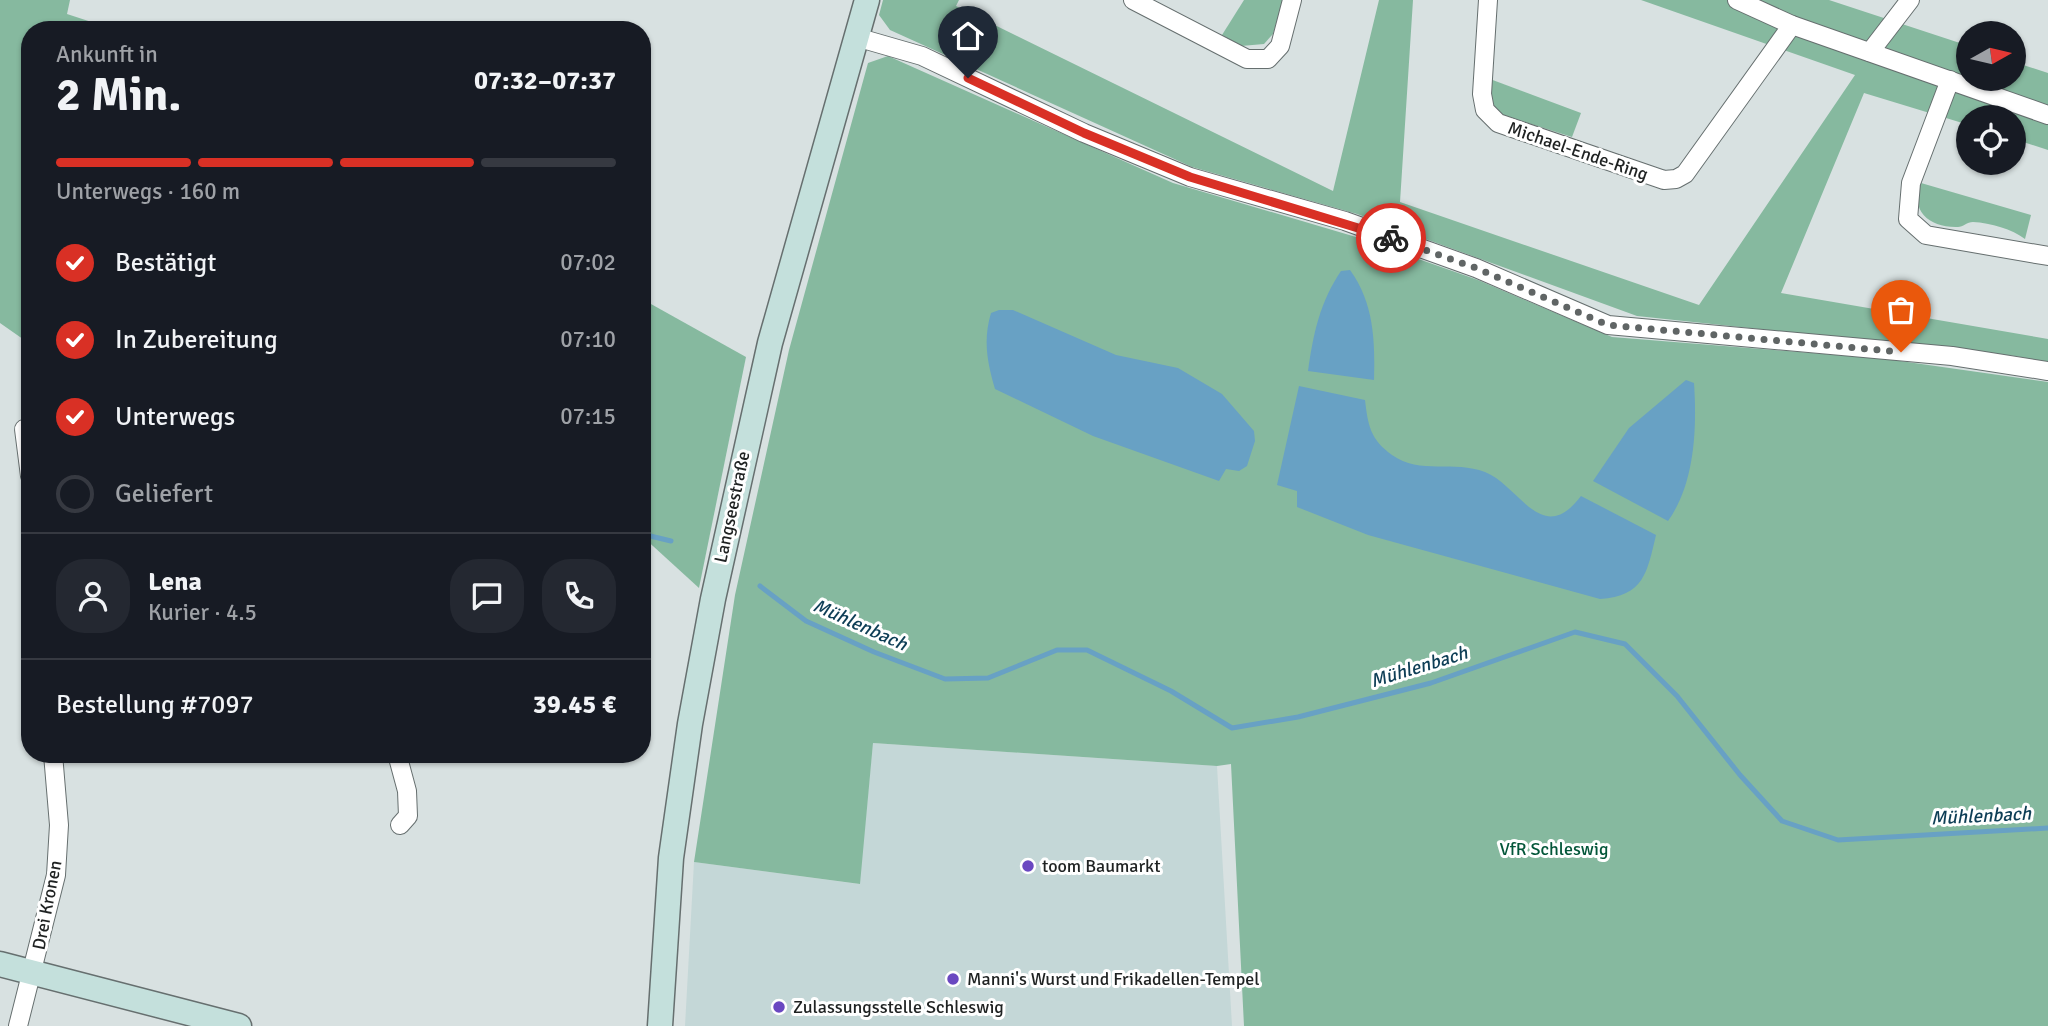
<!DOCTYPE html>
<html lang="de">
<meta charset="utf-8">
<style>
:root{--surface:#171b24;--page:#242831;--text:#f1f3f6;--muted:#9ea1a6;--line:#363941;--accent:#d93025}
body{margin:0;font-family:Signika,sans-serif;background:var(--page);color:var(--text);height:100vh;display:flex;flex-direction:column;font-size:26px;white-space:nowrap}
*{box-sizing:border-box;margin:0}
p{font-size:23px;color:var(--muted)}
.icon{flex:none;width:38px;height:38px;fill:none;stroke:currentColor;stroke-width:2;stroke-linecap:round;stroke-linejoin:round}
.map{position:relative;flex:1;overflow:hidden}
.panel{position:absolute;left:21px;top:21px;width:630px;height:742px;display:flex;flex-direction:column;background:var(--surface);border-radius:28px;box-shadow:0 2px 5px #0004}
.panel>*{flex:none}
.needle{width:46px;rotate:82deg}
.tools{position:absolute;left:1956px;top:21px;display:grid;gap:14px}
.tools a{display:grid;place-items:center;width:70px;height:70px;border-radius:50%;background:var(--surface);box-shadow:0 2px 5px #0004;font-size:35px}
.pin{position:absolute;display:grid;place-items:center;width:60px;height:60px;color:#fff;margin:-72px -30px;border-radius:50% 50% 50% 0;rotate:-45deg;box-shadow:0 0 7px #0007}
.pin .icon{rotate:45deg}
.courier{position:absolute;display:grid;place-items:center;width:70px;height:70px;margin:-35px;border:5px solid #d93025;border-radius:50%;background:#fff;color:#222;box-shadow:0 2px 9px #0007}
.overview em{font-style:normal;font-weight:700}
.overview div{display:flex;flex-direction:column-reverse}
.overview{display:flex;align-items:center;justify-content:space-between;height:119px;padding:0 35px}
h1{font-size:46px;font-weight:700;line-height:52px}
.bar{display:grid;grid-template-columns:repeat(4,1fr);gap:10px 7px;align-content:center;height:84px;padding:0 35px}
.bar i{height:9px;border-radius:5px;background:var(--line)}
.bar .selected{background:var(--accent)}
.bar p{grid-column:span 4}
.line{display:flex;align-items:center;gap:18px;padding:0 35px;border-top:2px solid var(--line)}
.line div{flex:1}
.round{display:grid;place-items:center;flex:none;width:74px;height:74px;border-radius:28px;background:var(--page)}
ol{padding:0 35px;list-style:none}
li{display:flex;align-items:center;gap:21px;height:77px}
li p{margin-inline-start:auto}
li .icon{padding:7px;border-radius:50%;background:var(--accent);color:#fff;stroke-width:4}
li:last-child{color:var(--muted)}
li i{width:38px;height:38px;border:4px solid var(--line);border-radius:50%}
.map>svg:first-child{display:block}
.built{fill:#c4d7d7}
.green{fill:#86b99f}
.water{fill:#68a1c4}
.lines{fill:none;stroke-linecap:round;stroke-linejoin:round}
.stream{stroke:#68a1c4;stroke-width:5}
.street-casing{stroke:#666f6f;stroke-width:20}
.secondary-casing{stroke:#666f6f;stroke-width:27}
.street{stroke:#fff;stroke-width:18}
.secondary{stroke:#c4e0dc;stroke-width:24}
.done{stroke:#606565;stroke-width:7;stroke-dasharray:0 12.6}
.route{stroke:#d93025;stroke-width:9}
.poi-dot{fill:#6a48c1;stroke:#fff;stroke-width:2.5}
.labels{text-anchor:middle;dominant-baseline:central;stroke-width:6;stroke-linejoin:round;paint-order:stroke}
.street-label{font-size:18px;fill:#1f2222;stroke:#fff}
.park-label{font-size:18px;fill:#035639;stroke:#fff}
.poi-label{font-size:18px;fill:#1f2222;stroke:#fff;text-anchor:start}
.water-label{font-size:19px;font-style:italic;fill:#0e3e56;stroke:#fff}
</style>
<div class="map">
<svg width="2048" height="1026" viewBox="0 0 2048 1026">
<rect width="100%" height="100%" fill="#d8e1e1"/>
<!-- built -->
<polygon class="built" points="873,743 1217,766 1232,1026 685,1026 694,862 859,884"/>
<!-- green -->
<g class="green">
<polygon points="0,0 70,0 67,14 116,30 30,30 30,344 0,323"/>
<polygon points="883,0 959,0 956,6 1333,191 1379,0 1413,0 1400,202 1699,305 1855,75 1641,0 1829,0 1969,46 1969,79 2014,79 2014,62 2048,73 2048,150 2014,139 2014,117 1969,117 1969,125 1864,93 1781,293 2048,339 2048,362 2015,356 1637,316 1357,214 1192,167 890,30 879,15"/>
<polygon points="1244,0 1283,0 1273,34 1264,44 1241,46 1222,35"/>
<polygon points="888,56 1173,183 1356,237 1478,280 1612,337 1886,359 2048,382 2048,1026 1244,1026 1231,764 1217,766 873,743 860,884 694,862 735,595 789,350 868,63"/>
<polygon points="1490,79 1581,113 1572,137 1503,115 1491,103"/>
<path d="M1921,183l110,32 -6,24c-13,-10 -34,-16 -52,-17 -6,0 -10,5 -15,5 -28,1 -49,-16 -37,-44z"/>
<polygon points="642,299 746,357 699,588 642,536"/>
</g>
<!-- water -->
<g class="water">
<path d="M1350,270c24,33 25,71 24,110l-66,-9c5,-37 12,-69 33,-100z"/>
<path d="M999,310h14l103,45 62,13 44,26 32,37 1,10 -8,25 -8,5 -13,-2 -7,12 -126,-45 -98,-47c-8,-27 -12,-49 -4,-76z"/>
<path d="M1686,380l8,3c3,45 1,100 -26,138l-75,-40 36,-53z"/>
<path d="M1299,386l66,14c3,25 5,39 27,55 28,20 62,5 93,17 35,14 57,76 96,24l75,39c-9,38 -12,61 -56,64l-232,-64 -71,-28v-16l-20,-6z"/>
</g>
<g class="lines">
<!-- stream -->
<g class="stream">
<polyline points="642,534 671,541"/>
<polyline points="760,586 806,621 874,652 945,679 988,678 1057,650 1087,650 1171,691 1232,728 1298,717 1431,683 1575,632 1625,644 1677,696 1740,775 1782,821 1838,840 2048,828"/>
</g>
<defs>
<g id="street">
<polyline points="1133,0 1247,59 1268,59 1280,46 1292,0"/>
<polyline points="1488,0 1482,94 1485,110 1498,123 1664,180 1676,179 1685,174 1792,25"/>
<polyline points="1737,0 1792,25 2048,115"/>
<polyline points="856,37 922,56 1084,133 1190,177 1345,221 1476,268 1608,325 1952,356 2048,371"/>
<polyline points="1870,52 1910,0"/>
<polyline points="1950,80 1911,183 1908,219 1926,235 2048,256"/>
<polyline points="24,429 30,476"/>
<polyline points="397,754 407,791 408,816 400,825"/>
<polyline points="18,1026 56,875 59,825 53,754"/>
</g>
<g id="secondary">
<polyline points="0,964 239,1026"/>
<polyline points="660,1026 671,858 690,724 713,599 770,343 867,0"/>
</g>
</defs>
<!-- street casing -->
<use href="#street" class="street-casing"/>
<!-- secondary casing -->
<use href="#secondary" class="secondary-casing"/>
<!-- street -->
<use href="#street" class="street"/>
<!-- secondary -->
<use href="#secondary" class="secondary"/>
</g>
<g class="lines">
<!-- done -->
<polyline class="done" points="1391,238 1476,268 1608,325 1901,352"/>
<!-- route -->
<polyline class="route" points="968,78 1084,133 1190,177 1391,238"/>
</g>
<!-- markers -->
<g class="poi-dot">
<circle cx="1028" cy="866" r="7"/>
<circle cx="953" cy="979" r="7"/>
<circle cx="779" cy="1007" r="7"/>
</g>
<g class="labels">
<!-- street labels -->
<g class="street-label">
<text transform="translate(1578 151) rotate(19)">Michael-Ende-Ring</text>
<text transform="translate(732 507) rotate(-78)">Langseestraße</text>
<text transform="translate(47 905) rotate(-79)">Drei Kronen</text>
</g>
<!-- park labels -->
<g class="park-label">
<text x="1554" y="849">VfR Schleswig</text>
</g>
<!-- poi labels -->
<g class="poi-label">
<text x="1042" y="866">toom Baumarkt</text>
<text x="967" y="979">Manni's Wurst und Frikadellen-Tempel</text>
<text x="793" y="1007">Zulassungsstelle Schleswig</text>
</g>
<!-- water labels -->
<g class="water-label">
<text transform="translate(860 625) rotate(24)">Mühlenbach</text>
<text transform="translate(1419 667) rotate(-17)">Mühlenbach</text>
<text transform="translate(1981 816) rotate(-3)">Mühlenbach</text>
</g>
</g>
</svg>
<div class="tools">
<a><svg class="needle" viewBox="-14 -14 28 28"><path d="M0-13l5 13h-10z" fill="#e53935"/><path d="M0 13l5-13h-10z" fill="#9ea1a6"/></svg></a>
<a><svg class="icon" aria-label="locate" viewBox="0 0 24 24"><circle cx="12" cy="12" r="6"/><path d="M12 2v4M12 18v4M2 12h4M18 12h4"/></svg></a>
</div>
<div class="pin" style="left:1901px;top:352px;background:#ea580c"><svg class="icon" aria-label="bag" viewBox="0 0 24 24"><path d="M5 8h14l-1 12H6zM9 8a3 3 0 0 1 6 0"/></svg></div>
<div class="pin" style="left:968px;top:78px;background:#1f2937"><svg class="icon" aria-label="home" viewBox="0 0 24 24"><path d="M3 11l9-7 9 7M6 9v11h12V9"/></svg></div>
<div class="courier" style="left:1391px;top:238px"><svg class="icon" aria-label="bike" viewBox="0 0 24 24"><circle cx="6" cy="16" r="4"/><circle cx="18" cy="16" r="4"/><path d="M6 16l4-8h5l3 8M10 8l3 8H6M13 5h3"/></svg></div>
<section class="panel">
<div class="overview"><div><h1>2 Min.</h1><p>Ankunft in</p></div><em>07:32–07:37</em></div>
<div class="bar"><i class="selected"></i><i class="selected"></i><i class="selected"></i><i></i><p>Unterwegs · 160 m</p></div>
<ol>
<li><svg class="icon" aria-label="check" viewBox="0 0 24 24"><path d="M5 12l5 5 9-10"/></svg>Bestätigt<p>07:02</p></li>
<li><svg class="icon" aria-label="check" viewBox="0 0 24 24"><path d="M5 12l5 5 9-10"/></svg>In Zubereitung<p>07:10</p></li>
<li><svg class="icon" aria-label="check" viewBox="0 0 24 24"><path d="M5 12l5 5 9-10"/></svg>Unterwegs<p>07:15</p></li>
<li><i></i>Geliefert</li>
</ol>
<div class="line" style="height:126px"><a class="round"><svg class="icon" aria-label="person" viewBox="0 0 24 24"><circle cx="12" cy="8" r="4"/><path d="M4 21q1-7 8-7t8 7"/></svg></a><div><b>Lena</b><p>Kurier · 4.5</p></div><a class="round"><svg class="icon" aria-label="chat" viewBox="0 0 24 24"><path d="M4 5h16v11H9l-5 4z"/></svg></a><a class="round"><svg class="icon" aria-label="phone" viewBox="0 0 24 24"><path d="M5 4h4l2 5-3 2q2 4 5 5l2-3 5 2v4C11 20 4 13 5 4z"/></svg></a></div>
<div class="line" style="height:91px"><div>Bestellung #7097</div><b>39.45 €</b></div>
</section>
</div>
